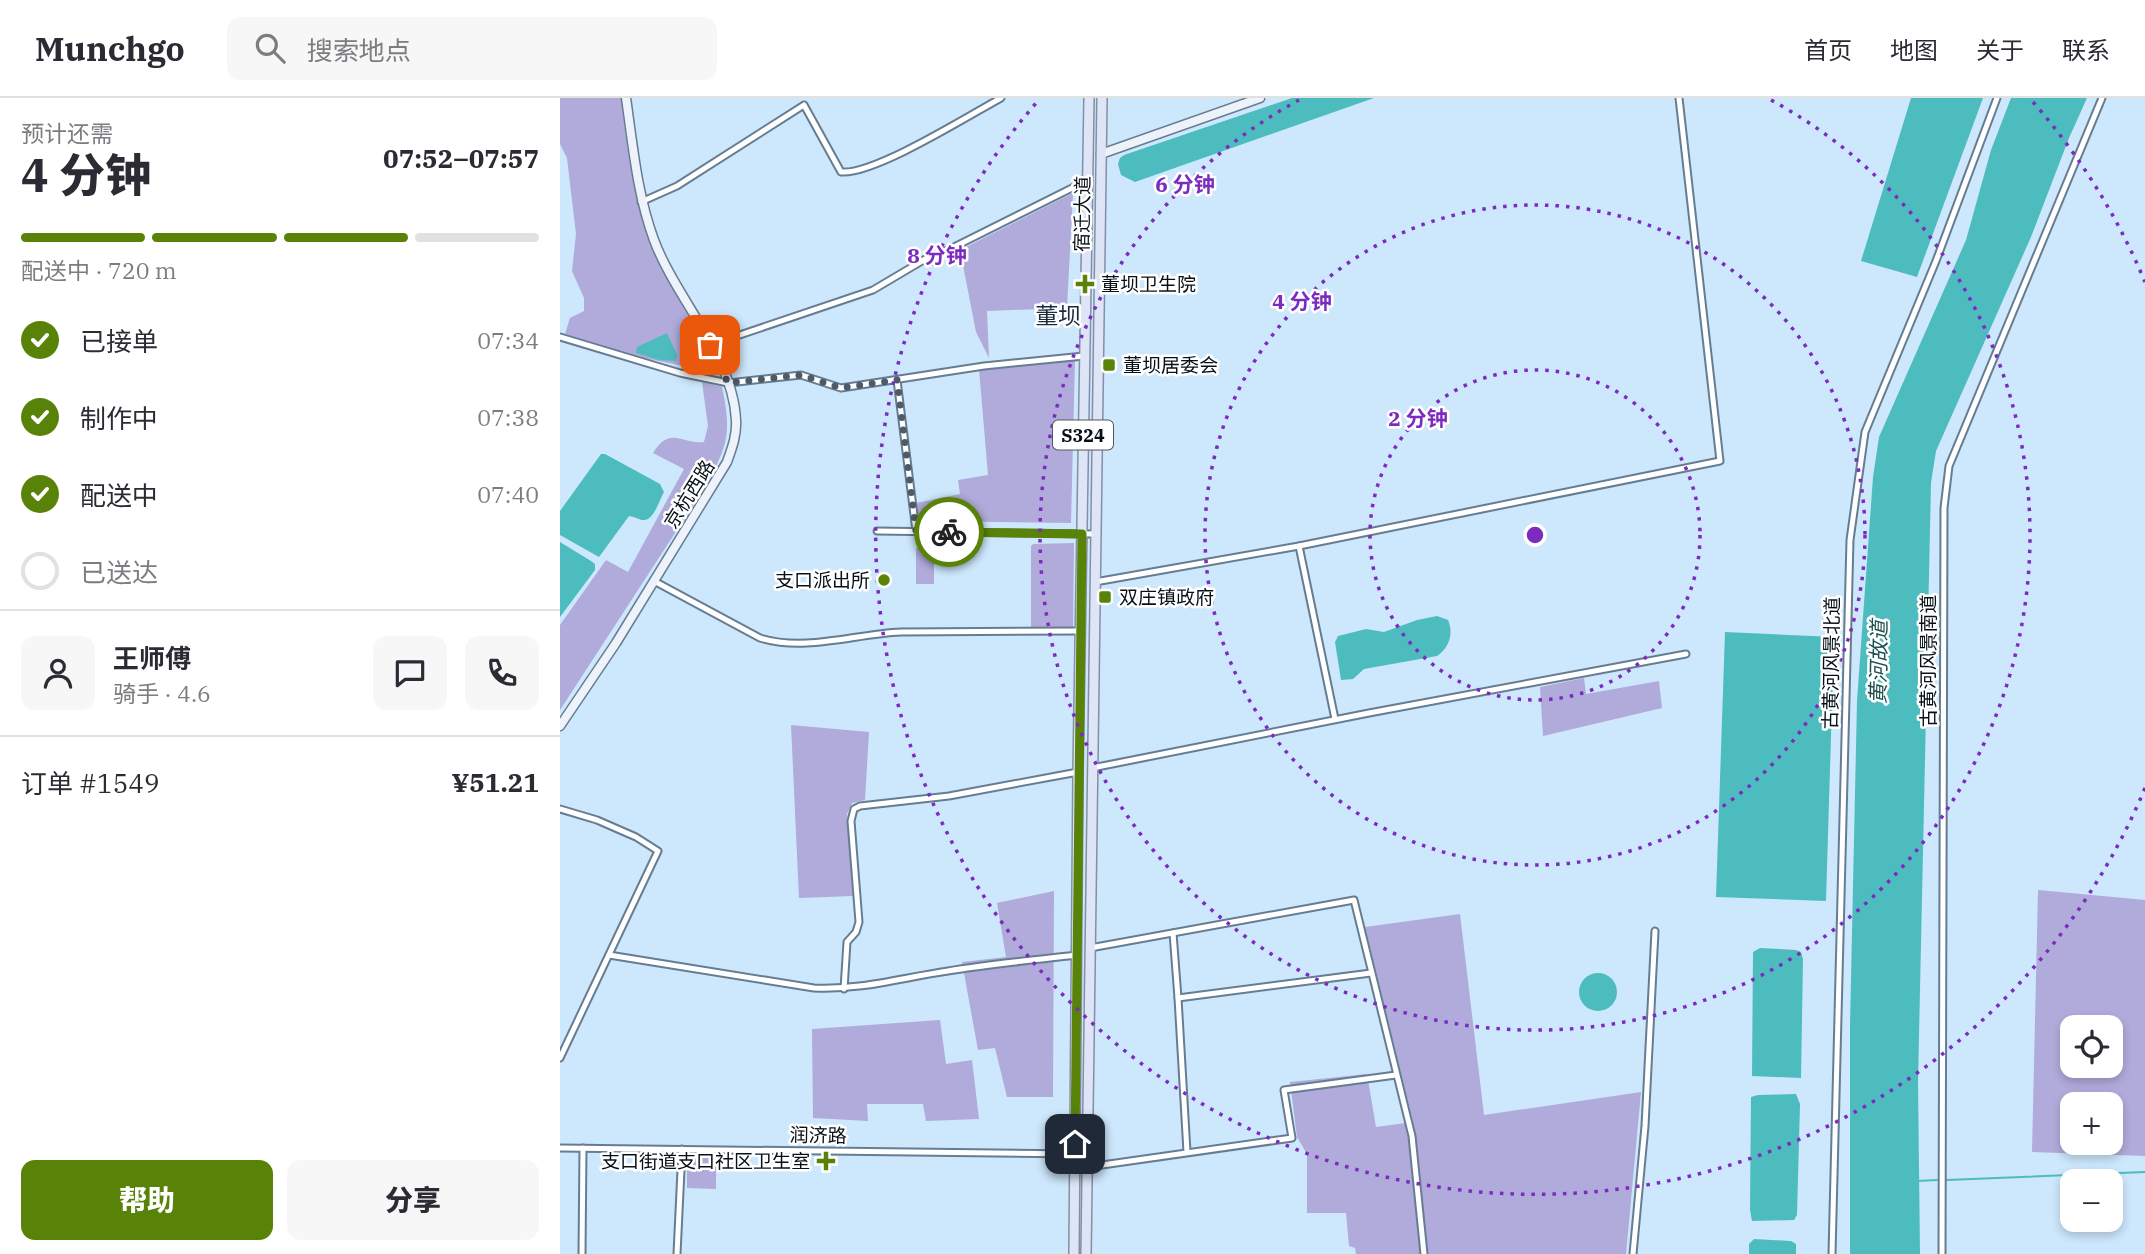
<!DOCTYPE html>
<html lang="zh">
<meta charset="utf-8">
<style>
:root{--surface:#fff;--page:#f7f7f7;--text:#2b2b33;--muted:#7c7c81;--line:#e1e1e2;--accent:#598208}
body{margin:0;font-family:"IBM Plex Serif","Noto Sans SC",serif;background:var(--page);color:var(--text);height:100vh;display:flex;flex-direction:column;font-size:26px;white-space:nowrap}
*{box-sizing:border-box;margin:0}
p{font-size:23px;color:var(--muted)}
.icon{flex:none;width:38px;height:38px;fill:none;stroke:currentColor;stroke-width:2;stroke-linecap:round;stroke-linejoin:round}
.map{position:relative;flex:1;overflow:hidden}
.sheet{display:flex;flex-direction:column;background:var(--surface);width:560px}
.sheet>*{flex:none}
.fabs{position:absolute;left:1500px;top:917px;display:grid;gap:14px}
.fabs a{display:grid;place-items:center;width:63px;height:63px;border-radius:14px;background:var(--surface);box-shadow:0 4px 10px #0003;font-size:35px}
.pin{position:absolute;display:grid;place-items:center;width:60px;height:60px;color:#fff;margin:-30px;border-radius:14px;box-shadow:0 4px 10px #0006}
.courier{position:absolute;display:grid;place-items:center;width:70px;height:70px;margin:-35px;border:5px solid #598208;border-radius:50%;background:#fff;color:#222;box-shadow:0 2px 9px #0007}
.headline em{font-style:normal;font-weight:800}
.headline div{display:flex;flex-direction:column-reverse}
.headline{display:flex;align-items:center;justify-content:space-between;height:119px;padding:0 21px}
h1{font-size:46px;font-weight:800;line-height:52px}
.bar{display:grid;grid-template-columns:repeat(4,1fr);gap:10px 7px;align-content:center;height:84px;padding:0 21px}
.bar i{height:9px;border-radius:5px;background:var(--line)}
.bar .selected{background:var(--accent)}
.bar p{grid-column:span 4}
.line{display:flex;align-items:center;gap:18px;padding:0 21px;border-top:2px solid var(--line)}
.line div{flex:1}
.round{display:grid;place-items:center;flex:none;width:74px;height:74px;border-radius:14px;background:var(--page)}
ol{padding:0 21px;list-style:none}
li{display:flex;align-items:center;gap:21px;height:77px}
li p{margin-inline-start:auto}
li .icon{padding:7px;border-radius:50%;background:var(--accent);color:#fff;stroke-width:4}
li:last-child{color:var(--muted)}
li i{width:38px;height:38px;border:4px solid var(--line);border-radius:50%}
.button{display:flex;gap:14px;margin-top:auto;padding:14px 21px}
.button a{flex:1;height:80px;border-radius:14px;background:var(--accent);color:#fff;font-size:28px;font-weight:800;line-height:80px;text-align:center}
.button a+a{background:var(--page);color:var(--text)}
header{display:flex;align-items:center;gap:42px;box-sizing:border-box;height:98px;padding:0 35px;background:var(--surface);border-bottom:2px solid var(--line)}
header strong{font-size:33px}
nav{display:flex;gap:38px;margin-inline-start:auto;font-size:24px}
.search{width:490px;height:63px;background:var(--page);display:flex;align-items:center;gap:18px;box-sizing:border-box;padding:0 24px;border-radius:14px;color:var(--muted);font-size:26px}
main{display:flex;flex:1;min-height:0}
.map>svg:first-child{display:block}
.green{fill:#b0abda;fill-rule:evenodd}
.water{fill:#4dbcbf}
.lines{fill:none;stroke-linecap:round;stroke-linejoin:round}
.stream{stroke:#4dbcbf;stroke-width:2}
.street-casing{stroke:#667d91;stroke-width:9}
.secondary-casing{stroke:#667d91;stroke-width:11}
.primary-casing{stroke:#848fa5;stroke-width:12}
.street{stroke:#fff;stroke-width:5}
.secondary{stroke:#eef2fb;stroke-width:8}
.primary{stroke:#dde5f7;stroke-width:9}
.done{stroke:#4c5b67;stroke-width:7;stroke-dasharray:0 12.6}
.route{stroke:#598208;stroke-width:9}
.ring{fill:none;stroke:#7b2cbf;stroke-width:3.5;stroke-dasharray:3.5 7}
.poi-dot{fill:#598208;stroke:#fff;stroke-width:2.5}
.labels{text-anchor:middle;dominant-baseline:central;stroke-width:5;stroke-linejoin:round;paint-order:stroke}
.shield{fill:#fff;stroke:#51585d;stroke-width:2}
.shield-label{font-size:18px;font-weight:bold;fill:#071017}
.street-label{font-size:19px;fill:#071017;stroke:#fff}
.poi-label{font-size:19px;fill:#071017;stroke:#fff;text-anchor:start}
.water-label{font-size:21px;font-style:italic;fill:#1f5051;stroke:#fff}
.quarter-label{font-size:23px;fill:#182c3d;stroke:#fff}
.centre{fill:#7b2cbf;stroke:#fff;stroke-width:3.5}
.ring-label{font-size:21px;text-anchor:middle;font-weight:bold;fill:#7b2cbf;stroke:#fff;stroke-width:5;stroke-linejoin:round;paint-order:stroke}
</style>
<header>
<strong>Munchgo</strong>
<div class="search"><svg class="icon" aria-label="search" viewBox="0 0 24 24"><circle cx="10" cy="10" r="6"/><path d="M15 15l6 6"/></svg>搜索地点</div>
<nav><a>首页</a><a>地图</a><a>关于</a><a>联系</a></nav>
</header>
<main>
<section class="sheet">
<div class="headline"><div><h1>4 分钟</h1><p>预计还需</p></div><em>07:52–07:57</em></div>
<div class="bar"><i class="selected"></i><i class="selected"></i><i class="selected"></i><i></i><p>配送中 · 720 m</p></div>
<ol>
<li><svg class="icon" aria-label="check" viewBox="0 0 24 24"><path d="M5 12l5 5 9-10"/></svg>已接单<p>07:34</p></li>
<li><svg class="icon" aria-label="check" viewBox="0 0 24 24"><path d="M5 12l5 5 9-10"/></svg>制作中<p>07:38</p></li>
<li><svg class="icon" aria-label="check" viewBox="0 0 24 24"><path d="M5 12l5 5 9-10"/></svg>配送中<p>07:40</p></li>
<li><i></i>已送达</li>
</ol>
<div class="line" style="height:126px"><a class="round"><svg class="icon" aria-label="person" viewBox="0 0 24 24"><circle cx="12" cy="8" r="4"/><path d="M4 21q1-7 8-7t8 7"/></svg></a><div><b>王师傅</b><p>骑手 · 4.6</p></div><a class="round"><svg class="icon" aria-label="chat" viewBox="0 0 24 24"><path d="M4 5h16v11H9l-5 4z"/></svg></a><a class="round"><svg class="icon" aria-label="phone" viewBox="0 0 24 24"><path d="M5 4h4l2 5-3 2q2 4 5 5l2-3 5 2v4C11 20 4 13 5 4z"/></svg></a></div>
<div class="line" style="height:91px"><div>订单 #1549</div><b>¥51.21</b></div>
<div class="button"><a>帮助</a><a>分享</a></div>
</section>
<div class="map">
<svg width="1585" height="1156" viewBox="0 0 1585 1156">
<rect width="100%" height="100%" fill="#cde7fc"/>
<!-- green -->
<g class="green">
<path d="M0,0h61c6,46 11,92 26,136l68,128 1,6 -4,4 -67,-14 -80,-24 5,-16 14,-7v-13l-12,-27 4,-37 -9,-76 -7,-14z"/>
<polygon points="513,95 507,210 427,213 429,260 416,234 400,152"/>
<polygon points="515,261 511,425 358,423 356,405 400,396 398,382 428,377 419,271"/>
<path d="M142,284l20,5c11,51 4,62 -21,106l-141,217v-85l46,-65 22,12 56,-103 -31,-16c18,-28 29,-8 51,-11l4,-16z"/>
<polygon points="514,445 513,530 471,531 471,448 473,446"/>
<rect x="356" y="450" width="18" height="36"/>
<polygon points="1024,580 1026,596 1099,583 1102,610 983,638 980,589"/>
<polygon points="231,627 309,634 305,702 292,705 287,716 293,798 239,800"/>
<path d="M1478,792l107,10v256l-113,-4zM1512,929h38v39h-38zM1512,1006h38v39h-38z"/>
<polygon points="494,793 493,999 447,999 435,950 418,952 402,864 446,859 437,805"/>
<polygon points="900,816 924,1017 1081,994 1066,1156 796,1156 795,1150 789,1148 786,1115 747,1115 747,1056 737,1039 730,984 807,976 816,1029 853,1024 805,829"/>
<polygon points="380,922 386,966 412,962 419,1021 366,1023 363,1006 307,1006 308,1023 253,1020 252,931"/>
<polygon points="131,1057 156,1057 156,1091 127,1090 127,1062"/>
</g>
<!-- water -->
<g class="water">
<polygon points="732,0 814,0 575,84 561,77 558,66 560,60 564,57"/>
<polygon points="1351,0 1423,0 1357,179 1301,163"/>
<polygon points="1451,0 1527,0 1509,40 1471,139 1376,353 1371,385 1358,984 1360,1156 1290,1156 1290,927 1297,603 1313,379 1319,339 1406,142 1431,52"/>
<polygon points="107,235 117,257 116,263 99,262 76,255 77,249"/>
<path d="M41,356h4l55,30 4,8c-4,7 -10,27 -19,28 -4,1 -12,-4 -16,-4l-30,41 -39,-22v-24z"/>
<polygon points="0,444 31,463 35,466 35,472 0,519"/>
<path d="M877,518l11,4c6,14 1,28 -11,36l-73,13 -11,10 -12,1 -6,-38 3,-6 28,-7 18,3 33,-12z"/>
<polygon points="1165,534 1274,539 1266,803 1156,799"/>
<polygon points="1200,850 1236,852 1241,854 1243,861 1241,980 1192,978 1193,854"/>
<circle cx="1038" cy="894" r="19"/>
<polygon points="1236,996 1240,1006 1237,1117 1234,1122 1192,1123 1190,1112 1191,999 1198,997"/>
<polygon points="1194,1141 1231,1143 1236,1146 1236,1156 1189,1156 1189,1146"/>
</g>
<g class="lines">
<!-- stream -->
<g class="stream">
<polyline points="1387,1082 1585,1074"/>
<polyline points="1357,1083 1377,1082"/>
</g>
<defs>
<g id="street">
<path d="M81,104l36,-16 127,-81 37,67c33,3 127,-56 160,-74"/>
<polyline points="0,239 120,275 168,285 241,277 281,290 424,268 524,258"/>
<polyline points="150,247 313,192 367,160 388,152 528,82"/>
<polyline points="337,282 356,433"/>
<polyline points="317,433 535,436"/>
<polyline points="739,448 775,621"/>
<path d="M94,483l106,57c46,14 94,-4 141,-6l179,-1"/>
<polyline points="535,484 739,448 1160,363 1119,0"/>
<polyline points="532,670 809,615 1126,556"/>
<polyline points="0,711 37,722 76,739 98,753 0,960"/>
<polyline points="613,835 618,900 811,875"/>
<polyline points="530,850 794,802 852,1038 864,1156"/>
<path d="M49,857l205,33c49,2 86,-10 134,-17 42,-7 86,-11 129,-16"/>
<polyline points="284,891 287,844 296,834 299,824 291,723 294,711 300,708 389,698 518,674"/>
<polyline points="618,900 627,1054"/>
<polyline points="0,1050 515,1056"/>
<polyline points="528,1069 732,1040 724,992 836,977"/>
<polyline points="22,1156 23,1050"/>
<polyline points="117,1156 122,1051"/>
<polyline points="1073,1156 1085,1028 1095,833"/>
<polyline points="1272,1156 1290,442 1305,334 1376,163 1437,0"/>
<polyline points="1382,1156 1384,410 1389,368 1542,0"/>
</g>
<g id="secondary">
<polyline points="541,56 700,0"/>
<path d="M0,628l56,-83 111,-181c5,-14 10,-27 9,-42 -3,-64 -60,-121 -82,-180 -17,-46 -21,-94 -28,-142"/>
</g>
<g id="primary">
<polyline points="514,1156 518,674 529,0"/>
<polyline points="526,1156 542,0"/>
</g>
</defs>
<!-- street casing -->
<use href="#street" class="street-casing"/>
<!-- secondary casing -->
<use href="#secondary" class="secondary-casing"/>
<!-- primary casing -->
<use href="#primary" class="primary-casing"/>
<!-- street -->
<use href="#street" class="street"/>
<!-- secondary -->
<use href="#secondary" class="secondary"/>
<!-- primary -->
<use href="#primary" class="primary"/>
</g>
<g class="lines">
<!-- done -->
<polyline class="done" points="150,247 168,285 241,277 281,290 337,282 356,433 389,434"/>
<!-- route -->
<polyline class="route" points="389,434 522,436 515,1046"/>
</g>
<!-- distance rings -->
<g class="ring">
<circle cx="975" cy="437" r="165"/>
<circle cx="975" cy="437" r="330"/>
<path d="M1211 2A495 495 0 1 1 739 2"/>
<path d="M1585 690A660 660 0 1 1 477 4M1473 4A660 660 0 0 1 1585 184"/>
</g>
<!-- markers -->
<g class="poi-dot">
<path d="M521.5 175.5h7v7h7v7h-7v7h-7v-7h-7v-7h7z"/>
<rect x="542" y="260" width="14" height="14" rx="3.5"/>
<circle cx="324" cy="482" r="7"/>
<rect x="538" y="492" width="14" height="14" rx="3.5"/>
<path d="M262.5 1052.5h7v7h7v7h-7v7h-7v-7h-7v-7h7z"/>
</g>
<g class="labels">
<!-- shield labels -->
<rect class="shield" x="493" y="322.5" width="60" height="29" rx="5"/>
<g class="shield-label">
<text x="523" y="337">S324</text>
</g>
<!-- street labels -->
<g class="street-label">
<text transform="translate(522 116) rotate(-89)">宿迁大道</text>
<text transform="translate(129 396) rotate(-58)">京杭西路</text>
<text transform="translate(1368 563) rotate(-90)">古黄河风景南道</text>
<text transform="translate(1271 565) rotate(-89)">古黄河风景北道</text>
<text transform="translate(258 1037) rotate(1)">润济路</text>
</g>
<!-- poi labels -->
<g class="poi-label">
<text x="541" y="186">董坝卫生院</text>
<text x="563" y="267">董坝居委会</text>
<text x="310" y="482" text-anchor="end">支口派出所</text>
<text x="559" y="499">双庄镇政府</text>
<text x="250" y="1063" text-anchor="end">支口街道支口社区卫生室</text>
</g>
<!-- water labels -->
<g class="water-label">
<text transform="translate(1318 564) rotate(-89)">黄河故道</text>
</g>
<!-- quarter labels -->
<g class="quarter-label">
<text x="498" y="217">董坝</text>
</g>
</g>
<circle cx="975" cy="437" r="10" class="centre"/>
<g class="ring-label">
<text x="625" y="94">6 分钟</text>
<text x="377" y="165">8 分钟</text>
<text x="742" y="211">4 分钟</text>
<text x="858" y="328">2 分钟</text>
</g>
</svg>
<div class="fabs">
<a><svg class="icon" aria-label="locate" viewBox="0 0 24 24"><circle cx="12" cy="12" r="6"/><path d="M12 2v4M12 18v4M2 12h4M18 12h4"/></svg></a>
<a>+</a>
<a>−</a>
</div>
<div class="pin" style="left:150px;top:247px;background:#ea580c"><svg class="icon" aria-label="bag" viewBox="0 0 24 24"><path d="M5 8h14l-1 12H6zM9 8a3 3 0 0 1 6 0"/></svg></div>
<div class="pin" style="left:515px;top:1046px;background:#1f2937"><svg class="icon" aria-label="home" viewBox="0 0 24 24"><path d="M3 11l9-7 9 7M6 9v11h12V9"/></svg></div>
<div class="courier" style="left:389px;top:434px"><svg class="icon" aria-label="bike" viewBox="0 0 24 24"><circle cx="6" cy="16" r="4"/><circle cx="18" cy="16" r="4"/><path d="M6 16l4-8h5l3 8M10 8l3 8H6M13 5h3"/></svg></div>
</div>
</main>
